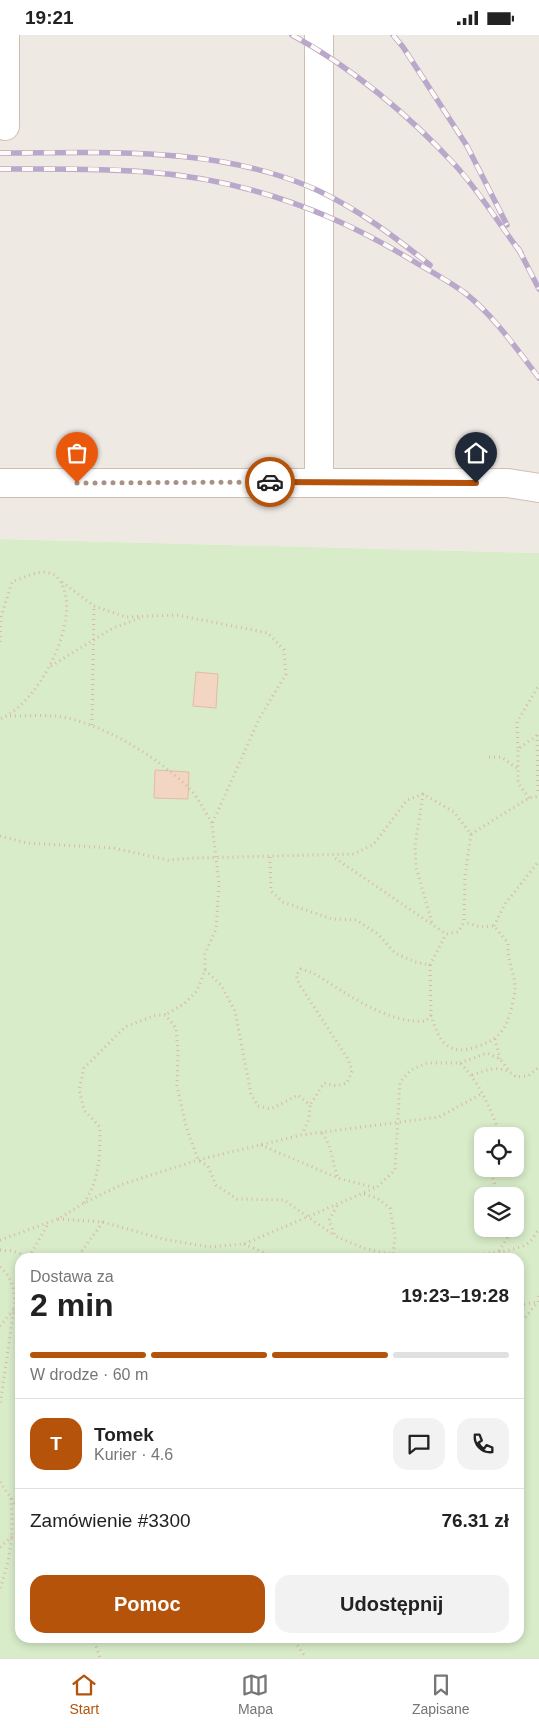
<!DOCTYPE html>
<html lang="pl">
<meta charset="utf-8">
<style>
:root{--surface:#fff;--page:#f2f2f2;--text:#222;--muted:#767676;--line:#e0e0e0;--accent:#b45309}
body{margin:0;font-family:Helvetica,sans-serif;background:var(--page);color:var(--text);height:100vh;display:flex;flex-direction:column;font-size:19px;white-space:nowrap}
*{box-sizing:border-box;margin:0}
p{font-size:16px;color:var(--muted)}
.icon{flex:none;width:28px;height:28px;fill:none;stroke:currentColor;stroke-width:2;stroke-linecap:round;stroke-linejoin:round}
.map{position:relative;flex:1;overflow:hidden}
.side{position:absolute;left:15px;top:1218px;width:509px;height:390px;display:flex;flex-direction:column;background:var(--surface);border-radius:15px;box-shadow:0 2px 8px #0003}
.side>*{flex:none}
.controls{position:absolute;left:474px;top:1092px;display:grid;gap:10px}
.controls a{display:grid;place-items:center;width:50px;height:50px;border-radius:10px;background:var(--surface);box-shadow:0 2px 8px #0003;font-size:25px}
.pin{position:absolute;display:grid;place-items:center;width:42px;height:42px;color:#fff;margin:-51px -21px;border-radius:50% 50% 50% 0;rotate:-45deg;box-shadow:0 0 5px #0007}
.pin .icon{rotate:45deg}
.courier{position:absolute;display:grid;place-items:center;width:50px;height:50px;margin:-25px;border:4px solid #b45309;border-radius:50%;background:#fff;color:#222;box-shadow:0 1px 6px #0007}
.head em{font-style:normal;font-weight:700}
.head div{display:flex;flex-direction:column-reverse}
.head{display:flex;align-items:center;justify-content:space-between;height:85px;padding:0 15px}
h1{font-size:32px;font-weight:700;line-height:38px}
.bar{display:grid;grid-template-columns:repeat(4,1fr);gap:8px 5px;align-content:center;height:60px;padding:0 15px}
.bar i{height:6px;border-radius:4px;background:var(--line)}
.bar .active{background:var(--accent)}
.bar p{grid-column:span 4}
.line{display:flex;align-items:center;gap:12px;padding:0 15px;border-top:1px solid var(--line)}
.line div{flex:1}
.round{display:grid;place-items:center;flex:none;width:52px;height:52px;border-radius:15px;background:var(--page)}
.button{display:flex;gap:10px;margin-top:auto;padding:10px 15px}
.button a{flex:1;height:58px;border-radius:15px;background:var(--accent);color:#fff;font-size:20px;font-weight:700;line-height:58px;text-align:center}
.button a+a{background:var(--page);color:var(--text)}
.status{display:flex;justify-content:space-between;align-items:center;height:35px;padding:0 25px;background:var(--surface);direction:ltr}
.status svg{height:14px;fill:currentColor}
.dock{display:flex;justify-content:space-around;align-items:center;height:70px;border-top:1px solid var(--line);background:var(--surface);font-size:14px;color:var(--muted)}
.dock a{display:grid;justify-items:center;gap:2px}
.dock .active{color:var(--accent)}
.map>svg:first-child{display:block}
.industrial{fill:#efe9e4}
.green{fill:#d8ecc9;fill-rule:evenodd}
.building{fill:#f3d5c3;stroke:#e6bba3}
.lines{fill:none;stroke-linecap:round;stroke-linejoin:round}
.minor-casing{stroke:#d1beb0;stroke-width:30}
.path{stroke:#d9b8a5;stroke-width:3;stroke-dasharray:1 4;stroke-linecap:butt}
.minor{stroke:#fff;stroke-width:28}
.rail-casing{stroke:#b9a8c9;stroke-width:5.5}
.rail{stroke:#fffaf3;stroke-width:4;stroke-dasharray:11;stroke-linecap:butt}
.done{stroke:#a89285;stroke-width:5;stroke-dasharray:0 9}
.route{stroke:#b45309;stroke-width:6}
</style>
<div class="status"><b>19:21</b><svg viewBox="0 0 49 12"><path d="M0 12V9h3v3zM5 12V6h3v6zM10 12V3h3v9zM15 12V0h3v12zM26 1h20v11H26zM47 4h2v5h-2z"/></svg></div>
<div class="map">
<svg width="539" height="1623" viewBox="0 0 539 1623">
<rect width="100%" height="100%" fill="#fdf6ec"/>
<!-- industrial -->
<polygon class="industrial" points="0,0 539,0 539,518 0,504"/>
<!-- green -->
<path class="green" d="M0,504l539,14v1105h-539zM482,1101h33v33h-33zM482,1161h33v33h-33zM20,1222h499v380h-499z"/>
<!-- building -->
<g class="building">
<polygon points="196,637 218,639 216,673 193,671"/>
<polygon points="155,735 189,737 188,764 154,763"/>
</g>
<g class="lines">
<defs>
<g id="minor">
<polyline points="319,0 319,447"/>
<polyline points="5,91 5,0"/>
<polyline points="0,448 508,448 539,453"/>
</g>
</defs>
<!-- minor casing -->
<use href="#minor" class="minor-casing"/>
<!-- path -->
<g class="path">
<polyline points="62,547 94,571 126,582 177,580 268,598 284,615 286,639 260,682 212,789 219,849 216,894 205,919 205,935 197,956 184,969 165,980"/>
<path d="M0,607l1,-25 11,-35c11,-4 25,-12 37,-9 10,2 14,12 16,20 10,39 -29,112 -65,126"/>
<polyline points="51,631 113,593 140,583"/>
<path d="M10,681c15,0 31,-1 46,0 45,6 100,40 133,72 9,9 16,24 23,35"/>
<polyline points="92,690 94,571"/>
<polyline points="537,700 538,760"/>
<polyline points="518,713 517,687 539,650"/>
<polyline points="489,722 501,722 517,733"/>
<polyline points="423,759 415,811 416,832 432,888"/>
<polyline points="529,763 518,748 518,714 539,699"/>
<polyline points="471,799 529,763 539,761"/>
<polyline points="0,801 27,808 113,813 168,825 195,823 354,819 374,809 407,765 423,759 454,777 471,799 465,841 464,887 458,897 446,899 332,821"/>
<path d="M270,822l1,34 12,11 49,17 24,1 22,14 17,19 20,9 15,3 1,50 -5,6c-38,4 -81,-29 -113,-48l-12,-4 -5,6 3,9 49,75 4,12 -5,12 -11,3 -12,-3 -14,22"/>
<polyline points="494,891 505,869 539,826"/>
<polyline points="430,930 446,899"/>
<polyline points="205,935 221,950 235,976 251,1059 258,1071 271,1074 298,1060 310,1070 309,1084 302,1099"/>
<path d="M431,980c8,28 18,42 48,31 13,-5 22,-10 28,-24 3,-8 8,-25 8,-34 0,-14 -8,-27 -7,-45l-14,-17 -14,1 -16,-5"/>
<polyline points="495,1004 500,1024"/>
<polyline points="460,1028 487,1018 500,1024 509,1036"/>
<path d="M472,1040c17,-6 29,-11 44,2l12,-1 11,-9"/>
<path d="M322,1098c10,13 10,29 16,45"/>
<path d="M261,1110l77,33 38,10 19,-18 5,-88 11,-12 16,-7h33c21,21 30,46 41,73"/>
<polyline points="497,1134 493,1143 498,1161"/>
<polyline points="364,1159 377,1163 390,1173 395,1202 393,1219"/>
<path d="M84,1168c16,-24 16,-48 16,-76l-16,-17 -5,-20 5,-22 41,-41 31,-12h9l11,13 2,24 -1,34 9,40 12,34 10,6 8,19 21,14 47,1 51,36"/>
<path d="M337,1171l-8,14 6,16c12,5 24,11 36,14 30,9 128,9 156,-6 5,-3 9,-11 12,-15"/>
<polyline points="58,1184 103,1187 163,1204 209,1212 244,1209 375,1153"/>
<polyline points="515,1189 515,1191"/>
<polyline points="0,1205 58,1184 84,1168 123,1149 198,1125 301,1100 439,1082 483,1058"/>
<polyline points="244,1209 274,1222"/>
<polyline points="0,1215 13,1216 29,1222"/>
<polyline points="499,1216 513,1194"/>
<polyline points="29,1222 48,1189"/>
<polyline points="74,1222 79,1220 103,1187"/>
<path d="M0,1232c12,10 14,21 15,35l-15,103"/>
<polyline points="519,1270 538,1267"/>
<polyline points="519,1290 538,1267 539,1260"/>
<polyline points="0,1291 20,1267"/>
<polyline points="0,1447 20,1476"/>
<polyline points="0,1512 20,1495"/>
<path d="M0,1553c12,-33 13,-56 11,-90"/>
<polyline points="93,1602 100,1623"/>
<polyline points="292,1602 306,1623"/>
</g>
<!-- minor -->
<use href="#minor" class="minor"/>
<defs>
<g id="rail">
<path d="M292,0c58,31 118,81 163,130 24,26 44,59 66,88"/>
<polyline points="393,0 403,12 467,111 507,190"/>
<path d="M0,118c107,0 219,-8 319,38 40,19 76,46 111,74"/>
<path d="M0,134c49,0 98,-1 147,3 95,7 185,39 266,89 17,10 36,20 52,32 29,23 51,55 74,85"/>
<polyline points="518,213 539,254"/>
</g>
</defs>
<!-- rail casing -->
<use href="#rail" class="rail-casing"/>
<!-- rail -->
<use href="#rail" class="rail"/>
</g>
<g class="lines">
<!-- done -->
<polyline class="done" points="77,448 270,447"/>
<!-- route -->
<polyline class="route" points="270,447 476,448"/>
</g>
</svg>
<div class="controls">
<a><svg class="icon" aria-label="locate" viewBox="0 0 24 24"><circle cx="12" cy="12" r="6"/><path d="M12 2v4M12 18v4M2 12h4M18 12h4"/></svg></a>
<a><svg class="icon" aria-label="layers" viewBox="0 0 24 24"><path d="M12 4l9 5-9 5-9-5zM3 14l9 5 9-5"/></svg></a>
</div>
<div class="pin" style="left:77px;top:448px;background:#ea580c"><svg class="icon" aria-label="bag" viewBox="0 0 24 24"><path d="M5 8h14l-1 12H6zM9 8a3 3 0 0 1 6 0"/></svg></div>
<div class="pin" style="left:476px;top:448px;background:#1f2937"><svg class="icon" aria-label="home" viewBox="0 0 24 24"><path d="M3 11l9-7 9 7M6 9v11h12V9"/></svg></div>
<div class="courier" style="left:270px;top:447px"><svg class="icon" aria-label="car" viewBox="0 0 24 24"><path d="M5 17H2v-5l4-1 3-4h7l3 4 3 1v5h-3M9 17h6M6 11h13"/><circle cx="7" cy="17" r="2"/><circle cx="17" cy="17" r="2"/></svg></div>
<section class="side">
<div class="head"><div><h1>2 min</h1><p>Dostawa za</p></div><em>19:23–19:28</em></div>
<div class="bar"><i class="active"></i><i class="active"></i><i class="active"></i><i></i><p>W drodze · 60 m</p></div>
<div class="line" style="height:90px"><b class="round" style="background:var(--accent);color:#fff">T</b><div><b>Tomek</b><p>Kurier · 4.6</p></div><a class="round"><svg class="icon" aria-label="chat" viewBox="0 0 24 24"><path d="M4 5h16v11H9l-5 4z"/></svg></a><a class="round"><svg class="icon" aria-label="phone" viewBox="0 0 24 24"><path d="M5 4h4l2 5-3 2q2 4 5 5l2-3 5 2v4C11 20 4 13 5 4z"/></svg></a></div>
<div class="line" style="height:65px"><div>Zamówienie #3300</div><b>76.31 zł</b></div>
<div class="button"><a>Pomoc</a><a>Udostępnij</a></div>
</section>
</div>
<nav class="dock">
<a class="active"><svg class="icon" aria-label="home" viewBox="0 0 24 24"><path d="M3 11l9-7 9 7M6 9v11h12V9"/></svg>Start</a>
<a><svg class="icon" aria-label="map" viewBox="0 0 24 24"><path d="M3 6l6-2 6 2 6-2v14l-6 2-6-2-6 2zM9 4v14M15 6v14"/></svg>Mapa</a>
<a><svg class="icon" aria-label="saved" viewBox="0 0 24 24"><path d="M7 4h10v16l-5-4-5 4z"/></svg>Zapisane</a>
</nav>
